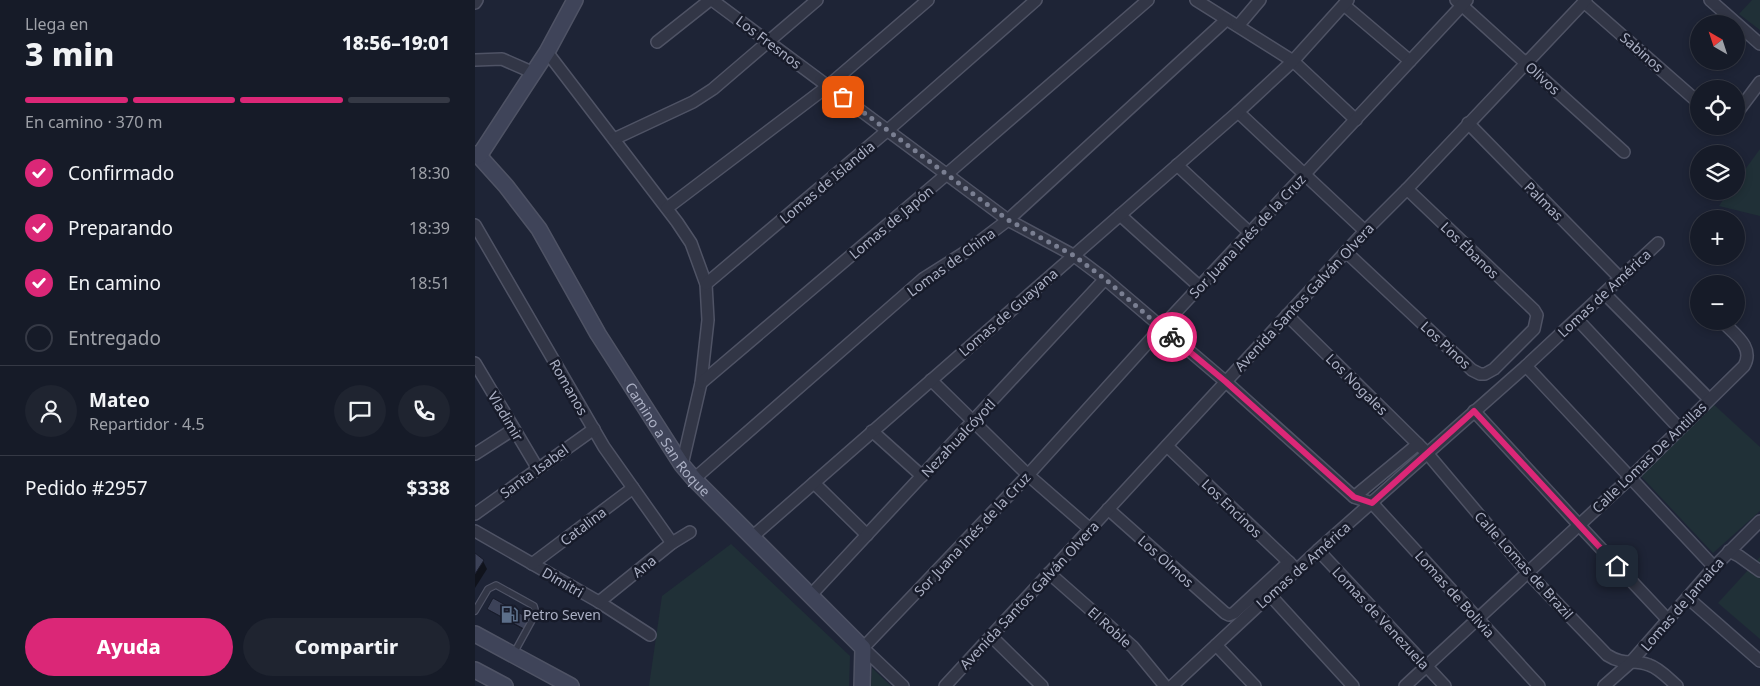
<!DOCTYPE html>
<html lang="es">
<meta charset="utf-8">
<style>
:root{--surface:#161b28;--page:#1f2430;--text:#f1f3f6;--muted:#9ea1a8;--line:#353945;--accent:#db2777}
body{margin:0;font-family:"Noto Sans",sans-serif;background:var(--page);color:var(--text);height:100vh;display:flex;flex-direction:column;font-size:19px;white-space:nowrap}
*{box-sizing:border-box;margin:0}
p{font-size:16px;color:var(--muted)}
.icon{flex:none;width:28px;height:28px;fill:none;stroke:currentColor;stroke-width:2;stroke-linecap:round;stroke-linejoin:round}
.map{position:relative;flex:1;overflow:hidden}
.side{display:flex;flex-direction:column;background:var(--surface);width:475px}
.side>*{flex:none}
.needle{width:32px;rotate:321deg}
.tools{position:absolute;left:1215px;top:15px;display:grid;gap:10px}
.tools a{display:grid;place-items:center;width:55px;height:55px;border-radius:50%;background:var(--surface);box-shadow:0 2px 8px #0003,0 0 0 1px var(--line);font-size:25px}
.pin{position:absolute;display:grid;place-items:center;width:42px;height:42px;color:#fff;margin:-21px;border-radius:10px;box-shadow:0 2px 8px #0006}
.courier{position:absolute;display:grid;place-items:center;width:50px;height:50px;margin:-25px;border:4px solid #db2777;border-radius:50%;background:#fff;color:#222;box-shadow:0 1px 6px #0007}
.summary em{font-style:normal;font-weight:800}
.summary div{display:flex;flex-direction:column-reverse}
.summary{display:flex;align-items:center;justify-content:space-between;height:85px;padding:0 25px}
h1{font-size:32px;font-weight:800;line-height:38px}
.bar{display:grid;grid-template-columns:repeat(4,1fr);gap:8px 5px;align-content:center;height:60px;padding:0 25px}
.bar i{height:6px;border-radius:4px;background:var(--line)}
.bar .on{background:var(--accent)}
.bar p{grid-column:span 4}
.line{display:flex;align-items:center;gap:12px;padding:0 25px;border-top:1px solid var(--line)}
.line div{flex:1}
.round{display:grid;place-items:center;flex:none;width:52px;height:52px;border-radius:26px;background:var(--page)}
ol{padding:0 25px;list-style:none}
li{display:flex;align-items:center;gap:15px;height:55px}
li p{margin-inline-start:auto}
li .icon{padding:5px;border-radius:50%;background:var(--accent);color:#fff;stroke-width:4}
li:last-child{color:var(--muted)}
li i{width:28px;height:28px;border:2px solid var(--line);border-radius:50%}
.cta{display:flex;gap:10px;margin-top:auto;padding:10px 25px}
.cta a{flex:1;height:58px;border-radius:30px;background:var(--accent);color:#fff;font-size:20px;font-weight:800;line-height:58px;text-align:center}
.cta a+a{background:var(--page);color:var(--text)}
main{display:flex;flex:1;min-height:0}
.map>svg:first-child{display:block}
.green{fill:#203037}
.shadow{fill:#0007}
.building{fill:#3c4258;stroke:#191d2c}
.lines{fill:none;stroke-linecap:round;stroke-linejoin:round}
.lane-casing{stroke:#4f5365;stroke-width:8}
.street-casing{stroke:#4f5365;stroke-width:14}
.secondary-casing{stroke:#4f5365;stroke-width:18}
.lane{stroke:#323646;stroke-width:5.5}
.street{stroke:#323646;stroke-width:11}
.secondary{stroke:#3f4459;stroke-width:15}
.done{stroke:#7a7f92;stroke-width:5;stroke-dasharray:0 9}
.route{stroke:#db2777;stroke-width:6}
.labels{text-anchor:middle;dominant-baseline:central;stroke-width:5;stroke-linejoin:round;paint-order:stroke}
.street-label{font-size:14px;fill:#abb0c4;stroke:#171b2a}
.poi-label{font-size:14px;fill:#abb0c4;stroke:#171b2a;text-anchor:start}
</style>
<main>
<section class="side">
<div class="summary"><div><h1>3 min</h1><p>Llega en</p></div><em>18:56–19:01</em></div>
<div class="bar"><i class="on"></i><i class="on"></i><i class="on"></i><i></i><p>En camino · 370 m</p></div>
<ol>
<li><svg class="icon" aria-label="check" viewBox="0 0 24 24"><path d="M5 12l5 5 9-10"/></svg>Confirmado<p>18:30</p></li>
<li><svg class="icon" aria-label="check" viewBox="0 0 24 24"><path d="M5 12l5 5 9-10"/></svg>Preparando<p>18:39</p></li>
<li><svg class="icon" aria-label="check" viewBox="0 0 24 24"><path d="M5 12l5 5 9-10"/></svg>En camino<p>18:51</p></li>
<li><i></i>Entregado</li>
</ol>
<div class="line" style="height:90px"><a class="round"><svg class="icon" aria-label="person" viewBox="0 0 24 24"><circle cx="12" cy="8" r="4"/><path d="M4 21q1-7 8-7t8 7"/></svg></a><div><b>Mateo</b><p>Repartidor · 4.5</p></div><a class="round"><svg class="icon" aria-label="chat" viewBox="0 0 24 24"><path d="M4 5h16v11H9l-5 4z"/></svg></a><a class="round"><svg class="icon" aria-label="phone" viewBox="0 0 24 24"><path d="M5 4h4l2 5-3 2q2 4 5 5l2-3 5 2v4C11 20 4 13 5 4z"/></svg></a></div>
<div class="line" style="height:65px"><div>Pedido #2957</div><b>$338</b></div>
<div class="cta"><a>Ayuda</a><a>Compartir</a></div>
</section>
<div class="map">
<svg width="1285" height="686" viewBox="0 0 1285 686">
<rect width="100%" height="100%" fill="#1e2436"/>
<!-- green -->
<g class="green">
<polygon points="1277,0 1285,0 1285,30 1264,14"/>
<polygon points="1285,149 1285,216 1244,206 1254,191 1261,191 1261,182"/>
<polygon points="1236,402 1285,447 1285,511 1238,553 1164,474"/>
<polygon points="256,544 375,656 374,686 174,686 187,596"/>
<polygon points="1285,557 1285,639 1243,603"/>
<polygon points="397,668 416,686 396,686"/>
</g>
<!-- shadow -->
<g class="shadow">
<polygon points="0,555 8,561 12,569 0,588"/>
<polygon points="19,600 51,631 15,611 14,609"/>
</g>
<!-- building -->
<g class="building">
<polygon points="0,553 9,560 0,574"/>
<polygon points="18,598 55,619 49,629 12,609"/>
</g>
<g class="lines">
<defs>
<polyline id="lane" points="0,611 13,589 21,585 59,606 61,613 39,653"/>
<g id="street">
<polyline points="237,0 533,220 598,255 630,279 751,382 879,497 897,503 1064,686"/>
<polyline points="721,0 818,61 881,120"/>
<polyline points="981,0 1149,152"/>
<polyline points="1235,0 1285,44"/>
<polyline points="1109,2 1224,103"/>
<polyline points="0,3 2,0"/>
<polyline points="869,5 935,61"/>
<polyline points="763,26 785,0"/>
<polyline points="182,42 235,0"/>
<polyline points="72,52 202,222 216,243 231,284 233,320 226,383 207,465"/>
<polyline points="0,60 27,59 59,73"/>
<polyline points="763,112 890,231"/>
<polyline points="1261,114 1285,82"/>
<polyline points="993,123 1146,279"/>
<polyline points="139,139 218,102 238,89 342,0"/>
<polyline points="702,165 775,233"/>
<polyline points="192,208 353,86 453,0"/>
<polyline points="645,215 725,287"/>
<polyline points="0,225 129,447 197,543"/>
<polyline points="871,252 997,370 1005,374 1010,374 1019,369 1059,329 1062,315 1059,310 932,189"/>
<polyline points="231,284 413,130 561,0"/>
<polyline points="1130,294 1234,399"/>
<path d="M812,315l140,138 101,120 79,82c17,11 26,4 42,10 10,3 20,14 28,21"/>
<polyline points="1102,319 1204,428"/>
<polyline points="0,363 63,469"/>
<polyline points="1051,366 1239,567"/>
<polyline points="456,380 553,475 615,529"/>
<polyline points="226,383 472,174 673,0"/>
<polyline points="999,411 1104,525 1193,620"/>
<polyline points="397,431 447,476"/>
<polyline points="692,446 819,567"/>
<polyline points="0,454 39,429"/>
<polyline points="219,479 448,279 492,251 533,220 751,20"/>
<polyline points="339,483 392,535"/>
<polyline points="879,497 943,444"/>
<polyline points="633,509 750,613 754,615 759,613 814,562"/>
<polyline points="0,514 119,429"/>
<polyline points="0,531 124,602 175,635"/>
<polyline points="277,537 763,112 818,61 873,0"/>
<polyline points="843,550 970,686"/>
<polyline points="1254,551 1264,556 1285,571"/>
<polyline points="57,564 158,488"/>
<polyline points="574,573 658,647 690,686"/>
<polyline points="795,595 878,686"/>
<polyline points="335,596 630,279"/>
<polyline points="1213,598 1285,661"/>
<polyline points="124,602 197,543 215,532"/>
<polyline points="516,636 567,686"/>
<polyline points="741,645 780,686"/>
<polyline points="428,686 388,648 553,475 686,328 992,0"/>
<polyline points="470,686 890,231 932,189 1111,0"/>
<polyline points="697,686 843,550 1051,366 1183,243"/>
<path d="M930,686l225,-208 114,-112c11,-19 -10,-32 -22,-45"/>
<polyline points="1129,686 1155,663 1239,567 1285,521"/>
</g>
<g id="secondary">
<path id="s1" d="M0,154l4,2 27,30 33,43 59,105 84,131 12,14 169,169 -1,38"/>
<polyline points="4,156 72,52 100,0"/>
<polyline points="0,634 96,686"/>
<polyline points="0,670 30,686"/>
</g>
</defs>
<!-- lane casing -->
<use href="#lane" class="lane-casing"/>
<!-- street casing -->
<use href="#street" class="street-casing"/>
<!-- secondary casing -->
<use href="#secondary" class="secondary-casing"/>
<!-- lane -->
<use href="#lane" class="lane"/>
<!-- street -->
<use href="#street" class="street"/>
<!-- secondary -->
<use href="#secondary" class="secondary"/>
</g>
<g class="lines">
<!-- done -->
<polyline class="done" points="368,97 533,220 598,255 630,279 697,337"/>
<!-- route -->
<polyline class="route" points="697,337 751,382 879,497 897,503 999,411 1142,566"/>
</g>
<!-- icons -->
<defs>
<symbol id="fuel-bare" viewBox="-9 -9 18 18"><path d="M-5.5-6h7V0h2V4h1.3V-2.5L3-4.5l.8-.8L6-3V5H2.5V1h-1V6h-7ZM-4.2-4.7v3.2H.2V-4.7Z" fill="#5c6f8a" stroke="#171b2a" stroke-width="2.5" paint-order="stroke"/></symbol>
</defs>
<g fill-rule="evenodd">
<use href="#fuel-bare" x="22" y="602" width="25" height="25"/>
</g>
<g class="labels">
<!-- street labels -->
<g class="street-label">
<text transform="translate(294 42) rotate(37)">Los Fresnos</text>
<text transform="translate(1167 52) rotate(41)">Sabinos</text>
<text transform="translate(1068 78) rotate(42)">Olivos</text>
<text transform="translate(352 182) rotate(-40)">Lomas de Islandia</text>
<text transform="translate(1069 201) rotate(45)">Palmas</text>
<text transform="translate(416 222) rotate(-40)">Lomas de Japón</text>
<text transform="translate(772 236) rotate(-47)">Sor Juana Inés de la Cruz</text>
<text transform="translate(995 250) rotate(44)">Los Ébanos</text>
<text transform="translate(476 262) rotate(-36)">Lomas de China</text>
<text transform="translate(1129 293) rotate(-43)">Lomas de América</text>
<text transform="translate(829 297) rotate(-47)">Avenida Santos Galván Olvera</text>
<text transform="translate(533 312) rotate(-41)">Lomas de Guayana</text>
<text transform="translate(971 345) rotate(43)">Los Pinos</text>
<text transform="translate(882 384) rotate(45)">Los Nogales</text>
<text transform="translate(94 387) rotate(60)">Romanos</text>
<text transform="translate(31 416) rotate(59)">Vladimir</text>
<text stroke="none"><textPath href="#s1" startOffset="346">Camino a San Roque</textPath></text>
<text transform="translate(483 438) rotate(-47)">Nezahualcóyotl</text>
<text transform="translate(1174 457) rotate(-44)">Calle Lomas De Antillas</text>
<text transform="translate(59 471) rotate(-36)">Santa Isabel</text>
<text transform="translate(757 508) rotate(44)">Los Encinos</text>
<text transform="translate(108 526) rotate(-37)">Catalina</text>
<text transform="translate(497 534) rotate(-47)">Sor Juana Inés de la Cruz</text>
<text transform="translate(691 561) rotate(42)">Los Olmos</text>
<text transform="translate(828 565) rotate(-42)">Lomas de América</text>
<text transform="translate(1049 565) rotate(48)">Calle Lomas de Brazil</text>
<text transform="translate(169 566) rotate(-39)">Ana</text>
<text transform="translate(88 582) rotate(30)">Dimitri</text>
<text transform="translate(980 594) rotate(48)">Lomas de Bolivia</text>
<text transform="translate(554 595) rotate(-47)">Avenida Santos Galván Olvera</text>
<text transform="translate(1207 604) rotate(-49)">Lomas de Jamaica</text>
<text transform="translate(906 618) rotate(47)">Lomas de Venezuela</text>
<text transform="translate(635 627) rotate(42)">El Roble</text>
</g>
<!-- poi labels -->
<g class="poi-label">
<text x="48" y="614">Petro Seven</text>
</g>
</g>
</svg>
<div class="tools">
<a><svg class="needle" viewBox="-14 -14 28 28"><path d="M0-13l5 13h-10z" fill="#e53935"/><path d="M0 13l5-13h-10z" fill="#9ea1a8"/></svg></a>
<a><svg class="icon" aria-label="locate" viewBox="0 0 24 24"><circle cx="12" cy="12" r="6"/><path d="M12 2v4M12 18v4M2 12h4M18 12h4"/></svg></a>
<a><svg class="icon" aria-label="layers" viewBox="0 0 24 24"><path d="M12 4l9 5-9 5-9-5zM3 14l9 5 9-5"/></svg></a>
<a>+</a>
<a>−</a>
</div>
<div class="pin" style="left:368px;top:97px;background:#ea580c"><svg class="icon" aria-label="bag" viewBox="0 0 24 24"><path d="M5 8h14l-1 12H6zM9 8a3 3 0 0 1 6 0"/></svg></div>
<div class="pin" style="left:1142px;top:566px;background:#1f2937"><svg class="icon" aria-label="home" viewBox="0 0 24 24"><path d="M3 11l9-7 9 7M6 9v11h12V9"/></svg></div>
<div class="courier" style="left:697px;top:337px"><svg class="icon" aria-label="bike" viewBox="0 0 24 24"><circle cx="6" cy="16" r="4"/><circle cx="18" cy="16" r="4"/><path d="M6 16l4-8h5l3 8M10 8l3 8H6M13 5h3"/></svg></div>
</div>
</main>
